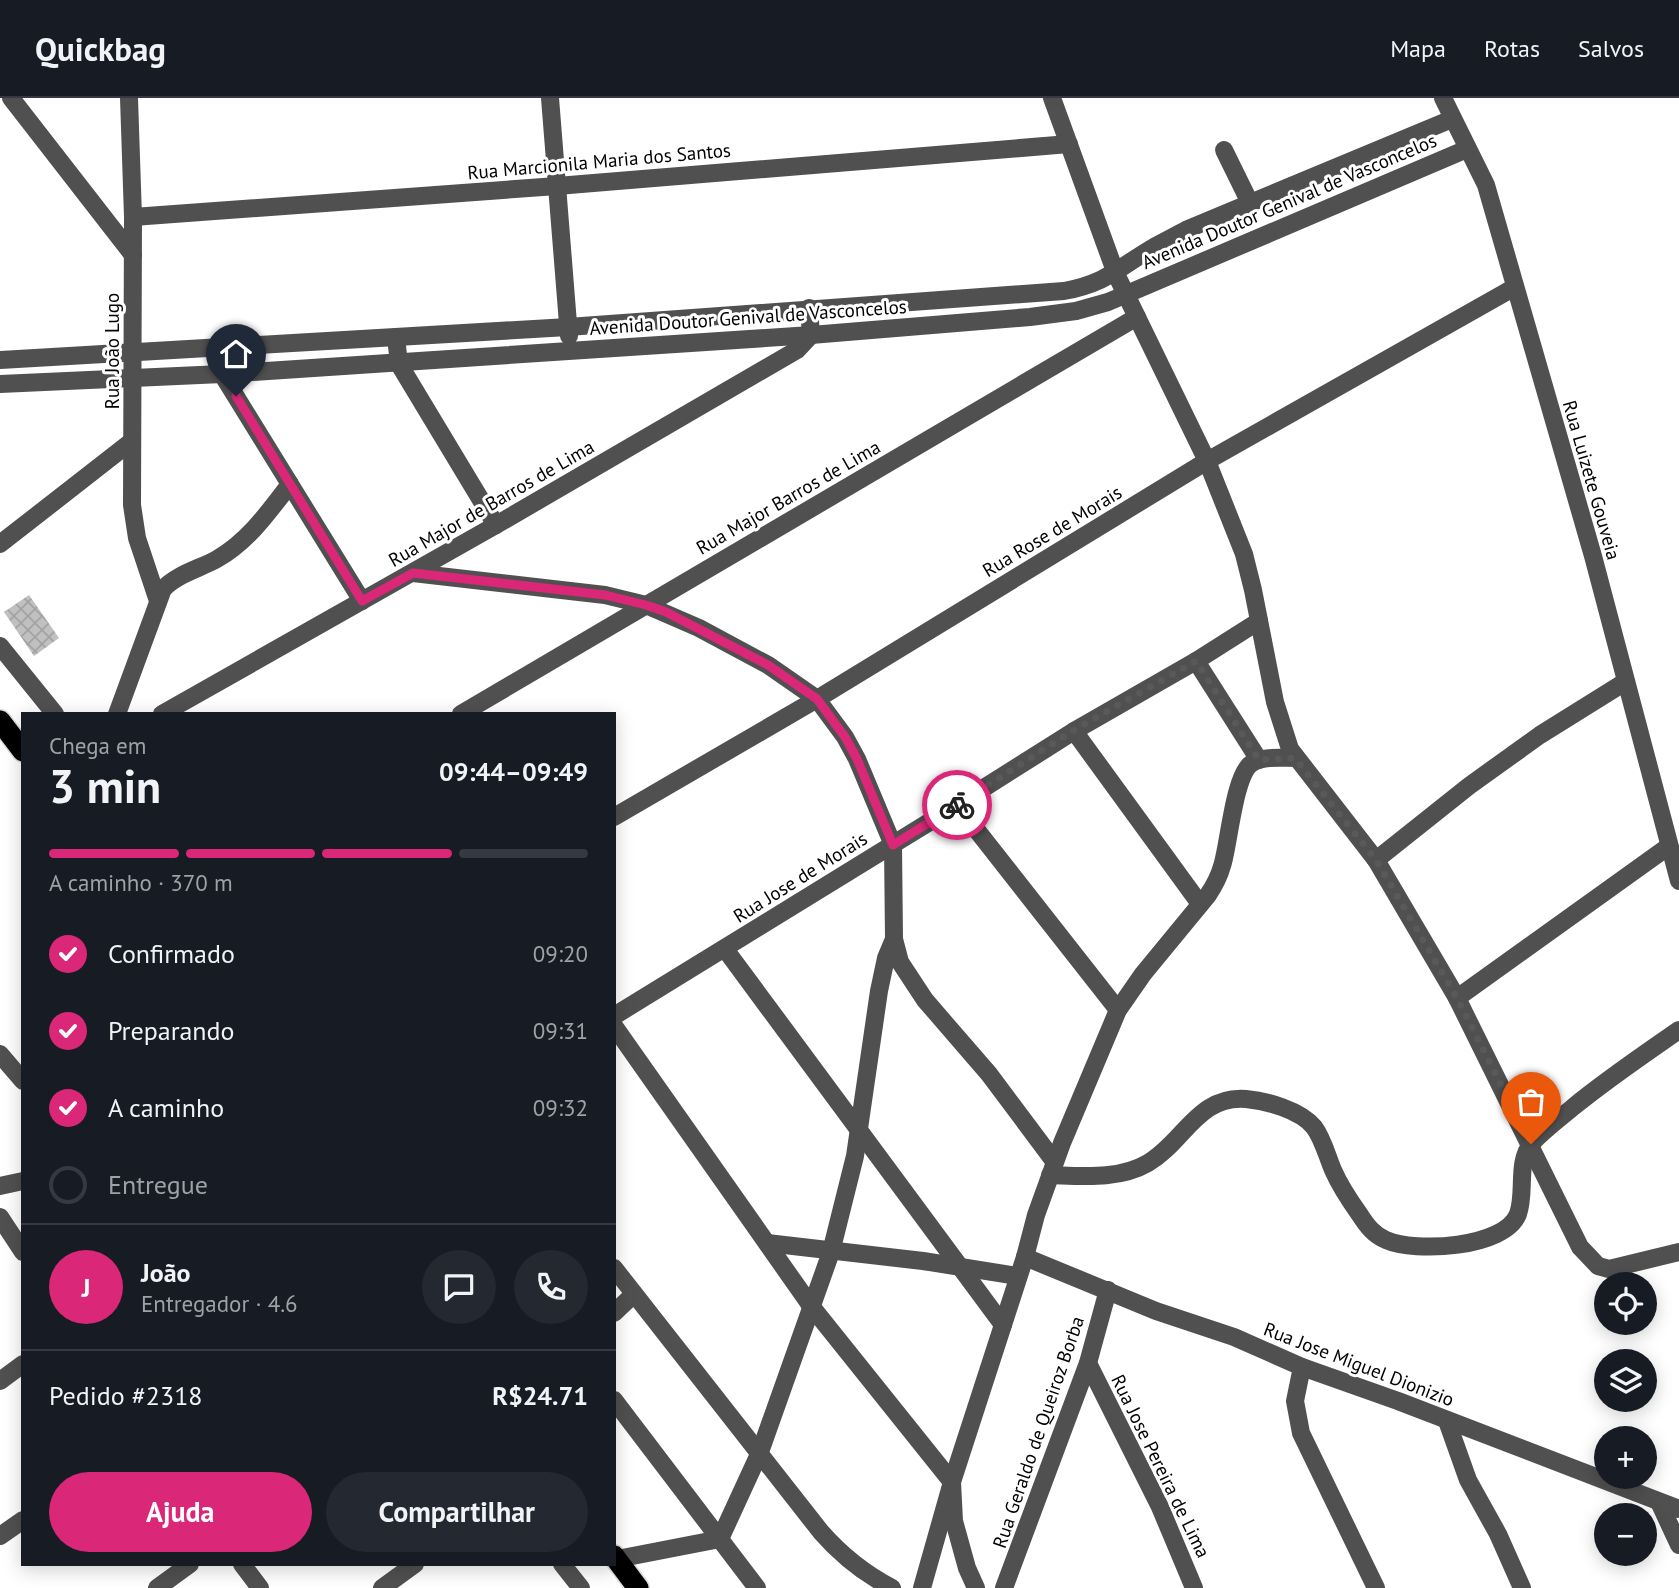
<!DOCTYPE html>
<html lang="pt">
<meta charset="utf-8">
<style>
:root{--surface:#171b24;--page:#242831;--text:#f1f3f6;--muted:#9ea1a6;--line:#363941;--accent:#db2777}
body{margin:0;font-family:"PT Sans",sans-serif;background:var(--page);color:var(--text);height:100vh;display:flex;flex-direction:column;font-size:26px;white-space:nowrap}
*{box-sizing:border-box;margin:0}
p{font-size:23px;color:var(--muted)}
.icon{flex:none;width:38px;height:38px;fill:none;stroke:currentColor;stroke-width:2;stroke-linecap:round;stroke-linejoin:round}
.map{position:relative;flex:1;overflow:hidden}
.drawer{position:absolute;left:21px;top:614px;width:595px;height:854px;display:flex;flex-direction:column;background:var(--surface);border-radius:0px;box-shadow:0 4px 18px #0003}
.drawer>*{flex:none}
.buttons{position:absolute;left:1594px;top:1174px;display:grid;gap:14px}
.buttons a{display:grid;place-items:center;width:63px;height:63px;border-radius:50%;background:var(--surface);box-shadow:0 4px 18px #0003;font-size:35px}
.pin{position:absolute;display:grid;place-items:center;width:60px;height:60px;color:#fff;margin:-72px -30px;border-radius:50% 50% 50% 0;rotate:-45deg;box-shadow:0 0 7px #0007}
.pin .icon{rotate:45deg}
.courier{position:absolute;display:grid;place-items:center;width:70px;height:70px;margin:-35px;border:5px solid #db2777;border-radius:50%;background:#fff;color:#222;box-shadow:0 2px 9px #0007}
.head em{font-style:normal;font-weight:600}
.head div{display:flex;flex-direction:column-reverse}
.head{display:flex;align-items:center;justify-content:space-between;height:119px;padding:0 28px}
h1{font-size:46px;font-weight:600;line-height:52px}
.bar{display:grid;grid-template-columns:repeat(4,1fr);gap:10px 7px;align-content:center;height:84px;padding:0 28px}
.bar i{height:9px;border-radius:5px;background:var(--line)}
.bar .selected{background:var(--accent)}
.bar p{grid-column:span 4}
.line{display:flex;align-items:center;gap:18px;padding:0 28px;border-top:2px solid var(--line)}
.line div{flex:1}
.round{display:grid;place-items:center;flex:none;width:74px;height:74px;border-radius:37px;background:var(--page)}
ol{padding:0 28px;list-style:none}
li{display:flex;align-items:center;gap:21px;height:77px}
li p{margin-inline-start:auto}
li .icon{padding:7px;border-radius:50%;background:var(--accent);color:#fff;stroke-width:4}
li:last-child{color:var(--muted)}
li i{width:38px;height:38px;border:4px solid var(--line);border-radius:50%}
.button{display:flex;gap:14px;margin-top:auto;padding:14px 28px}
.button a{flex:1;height:80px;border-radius:42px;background:var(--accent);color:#fff;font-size:28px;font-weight:600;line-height:80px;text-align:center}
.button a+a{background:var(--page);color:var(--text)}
header{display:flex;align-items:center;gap:42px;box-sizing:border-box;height:98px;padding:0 35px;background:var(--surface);border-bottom:2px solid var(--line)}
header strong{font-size:33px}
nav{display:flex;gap:38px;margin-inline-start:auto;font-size:24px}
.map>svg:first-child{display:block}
.building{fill:url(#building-cross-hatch)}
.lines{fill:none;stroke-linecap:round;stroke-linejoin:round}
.highway-casing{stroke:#dbdbdb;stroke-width:24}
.minor{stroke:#505050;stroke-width:18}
.highway{stroke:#000;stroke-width:21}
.done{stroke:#595959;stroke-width:7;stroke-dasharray:0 12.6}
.route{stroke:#db2777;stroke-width:9}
.labels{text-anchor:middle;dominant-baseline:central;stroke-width:6;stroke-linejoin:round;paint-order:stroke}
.street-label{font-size:19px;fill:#000;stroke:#fff}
</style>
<header>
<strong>Quickbag</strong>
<nav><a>Mapa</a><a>Rotas</a><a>Salvos</a></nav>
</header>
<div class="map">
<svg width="1679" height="1490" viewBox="0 0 1679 1490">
<defs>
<pattern id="building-cross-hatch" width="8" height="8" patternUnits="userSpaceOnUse" patternTransform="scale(1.75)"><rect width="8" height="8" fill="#c0c0c0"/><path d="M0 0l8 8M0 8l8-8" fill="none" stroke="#a3a3a3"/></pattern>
</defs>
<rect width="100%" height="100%" fill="#fff"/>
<!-- building -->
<polygon class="building" points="29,497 59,540 34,558 4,514"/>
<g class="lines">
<defs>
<g id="highway">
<polyline points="0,623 23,653"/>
<polyline points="614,1458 638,1490"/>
</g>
</defs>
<!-- highway casing -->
<use href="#highway" class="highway-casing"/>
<!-- minor -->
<g class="minor">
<polyline points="11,0 133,157"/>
<polyline points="129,0 133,119 132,407 137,440 158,503"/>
<polyline points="550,0 569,238"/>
<polyline points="1052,0 1116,176 1207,363 1244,456 1253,492 1275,604 1290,651 1376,762 1457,900 1580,1149 1598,1168 1609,1171 1679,1154"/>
<polyline points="1443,0 1486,87 1593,458 1679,783"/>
<polyline points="1224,52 1250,105"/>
<polyline points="133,119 557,88 1069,46"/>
<polyline points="396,239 399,266 496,427"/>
<path d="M0,262l568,-33 496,-36c43,-8 54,-23 90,-44 11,-6 23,-12 34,-18l264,-110"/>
<polyline points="222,276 362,503"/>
<polyline points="0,286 222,276 811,237 1030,219 1076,213 1108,204 1467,51"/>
<polyline points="0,446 132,343"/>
<polyline points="413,475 605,497 646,507 699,530 768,567 817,601 845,639 857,661 893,747 894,841 900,864 925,902 989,976 1054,1063"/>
<polyline points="0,548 55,616"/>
<polyline points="1196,563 1259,662"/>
<path d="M117,616l46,-125c14,-15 36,-20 54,-30 31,-18 51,-46 73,-75"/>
<polyline points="162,616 496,427 797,252 811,237 809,210"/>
<polyline points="461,616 1137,219"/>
<polyline points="1074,633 1200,806"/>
<polyline points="957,707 1118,912"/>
<polyline points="614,719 817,601 1207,363 1515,189"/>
<polyline points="1376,762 1469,688 1540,637 1625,584"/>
<polyline points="725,851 1003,1227"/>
<polyline points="1457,900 1669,748"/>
<polyline points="614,918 957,707 1074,633 1196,563 1259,523"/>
<polyline points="614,928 811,1208 952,1384 954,1423 967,1470 976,1490"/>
<polyline points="0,956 23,983"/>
<path d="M1050,1077c32,1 69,5 98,-12 36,-21 50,-68 98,-64 21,2 54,11 68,28 9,12 13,29 19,43 7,16 17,31 27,45 7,11 14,20 26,25 29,13 119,8 132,-26 8,-22 -2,-52 14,-71 12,-13 27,-24 40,-35 34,-28 71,-53 107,-78"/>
<polyline points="0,1088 23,1083"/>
<polyline points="0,1119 23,1154"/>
<polyline points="767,1145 923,1163 1018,1178"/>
<polyline points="1025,1159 1156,1213 1234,1239 1302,1269 1398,1303 1679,1411"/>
<path d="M614,1170l207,264c21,24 42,41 71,56"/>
<polyline points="614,1215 634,1196"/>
<polyline points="1088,1265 1160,1409 1194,1490"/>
<polyline points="1302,1269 1295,1303 1301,1335 1376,1490"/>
<polyline points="0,1283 23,1266"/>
<polyline points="614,1302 757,1490"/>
<polyline points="1447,1323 1468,1382 1498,1436 1522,1490"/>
<polyline points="1659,1404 1679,1447"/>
<polyline points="0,1438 23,1422"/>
<polyline points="617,1461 720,1441 760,1354 831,1154 855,1058 879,893 886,860 894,841"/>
<polyline points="242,1466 260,1490"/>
<polyline points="562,1466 581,1490"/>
<polyline points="157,1490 190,1466"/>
<polyline points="382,1490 415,1466"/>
<path d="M922,1490l30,-106 73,-225 11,-42 26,-72 56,-133 25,-36 65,-79c6,-9 11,-18 14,-29 7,-21 12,-92 30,-103 12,-7 30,-5 43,-5"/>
<polyline points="1004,1490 1088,1265 1108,1192"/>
</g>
<!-- highway -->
<use href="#highway" class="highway"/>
</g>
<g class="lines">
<!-- done -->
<polyline class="done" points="957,707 1074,632 1196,563 1259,662 1295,660 1376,762 1457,900 1531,1046"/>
<!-- route -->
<polyline class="route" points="236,298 362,503 413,475 605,497 646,507 666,514 768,567 817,601 845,639 857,661 893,747 957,707"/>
</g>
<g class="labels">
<!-- street labels -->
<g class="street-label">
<text transform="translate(599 63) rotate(-5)">Rua Marcionila Maria dos Santos</text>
<text transform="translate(1289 103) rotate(-23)">Avenida Doutor Genival de Vasconcelos</text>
<text transform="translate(748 219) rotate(-4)">Avenida Doutor Genival de Vasconcelos</text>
<text transform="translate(112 253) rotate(-90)">Rua João Lugo</text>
<text transform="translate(1592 382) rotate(74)">Rua Luizete Gouveia</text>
<text transform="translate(788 399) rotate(-30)">Rua Major Barros de Lima</text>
<text transform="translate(491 405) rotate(-30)">Rua Major de Barros de Lima</text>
<text transform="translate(1052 433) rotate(-31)">Rua Rose de Morais</text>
<text transform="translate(800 779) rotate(-32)">Rua Jose de Morais</text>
<text transform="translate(1359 1266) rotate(21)">Rua Jose Miguel Dionizio</text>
<text transform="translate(1038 1334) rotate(-71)">Rua Geraldo de Queiroz Borba</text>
<text transform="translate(1161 1368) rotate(64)">Rua Jose Pereira de Lima</text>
</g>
</g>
</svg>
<div class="buttons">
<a><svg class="icon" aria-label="locate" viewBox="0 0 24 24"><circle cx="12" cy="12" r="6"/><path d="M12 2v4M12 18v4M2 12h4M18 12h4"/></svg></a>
<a><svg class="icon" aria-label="layers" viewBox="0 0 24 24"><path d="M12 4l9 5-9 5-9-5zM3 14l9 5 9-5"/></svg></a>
<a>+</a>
<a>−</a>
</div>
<div class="pin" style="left:1531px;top:1046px;background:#ea580c"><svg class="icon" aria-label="bag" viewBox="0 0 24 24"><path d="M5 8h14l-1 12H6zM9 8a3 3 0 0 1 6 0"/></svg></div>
<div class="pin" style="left:236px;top:298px;background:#1f2937"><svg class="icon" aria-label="home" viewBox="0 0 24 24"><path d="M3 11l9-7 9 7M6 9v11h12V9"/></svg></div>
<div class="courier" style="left:957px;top:707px"><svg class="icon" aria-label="bike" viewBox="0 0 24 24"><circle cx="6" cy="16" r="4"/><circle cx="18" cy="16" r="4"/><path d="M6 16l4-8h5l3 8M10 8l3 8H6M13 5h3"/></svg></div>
<section class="drawer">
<div class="head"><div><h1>3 min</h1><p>Chega em</p></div><em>09:44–09:49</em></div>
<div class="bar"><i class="selected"></i><i class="selected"></i><i class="selected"></i><i></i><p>A caminho · 370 m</p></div>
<ol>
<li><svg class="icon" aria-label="check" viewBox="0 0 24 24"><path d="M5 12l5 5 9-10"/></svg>Confirmado<p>09:20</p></li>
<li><svg class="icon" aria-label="check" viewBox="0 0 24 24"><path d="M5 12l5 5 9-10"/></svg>Preparando<p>09:31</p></li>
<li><svg class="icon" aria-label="check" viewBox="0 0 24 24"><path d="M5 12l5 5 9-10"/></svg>A caminho<p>09:32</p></li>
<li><i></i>Entregue</li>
</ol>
<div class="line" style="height:126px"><b class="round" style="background:var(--accent);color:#fff">J</b><div><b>João</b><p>Entregador · 4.6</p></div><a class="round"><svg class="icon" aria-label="chat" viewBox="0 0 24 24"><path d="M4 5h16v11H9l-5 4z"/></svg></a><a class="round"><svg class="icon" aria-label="phone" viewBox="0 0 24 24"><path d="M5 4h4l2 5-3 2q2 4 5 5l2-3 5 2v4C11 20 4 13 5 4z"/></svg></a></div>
<div class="line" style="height:91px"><div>Pedido #2318</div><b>R$24.71</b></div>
<div class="button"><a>Ajuda</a><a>Compartilhar</a></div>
</section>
</div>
